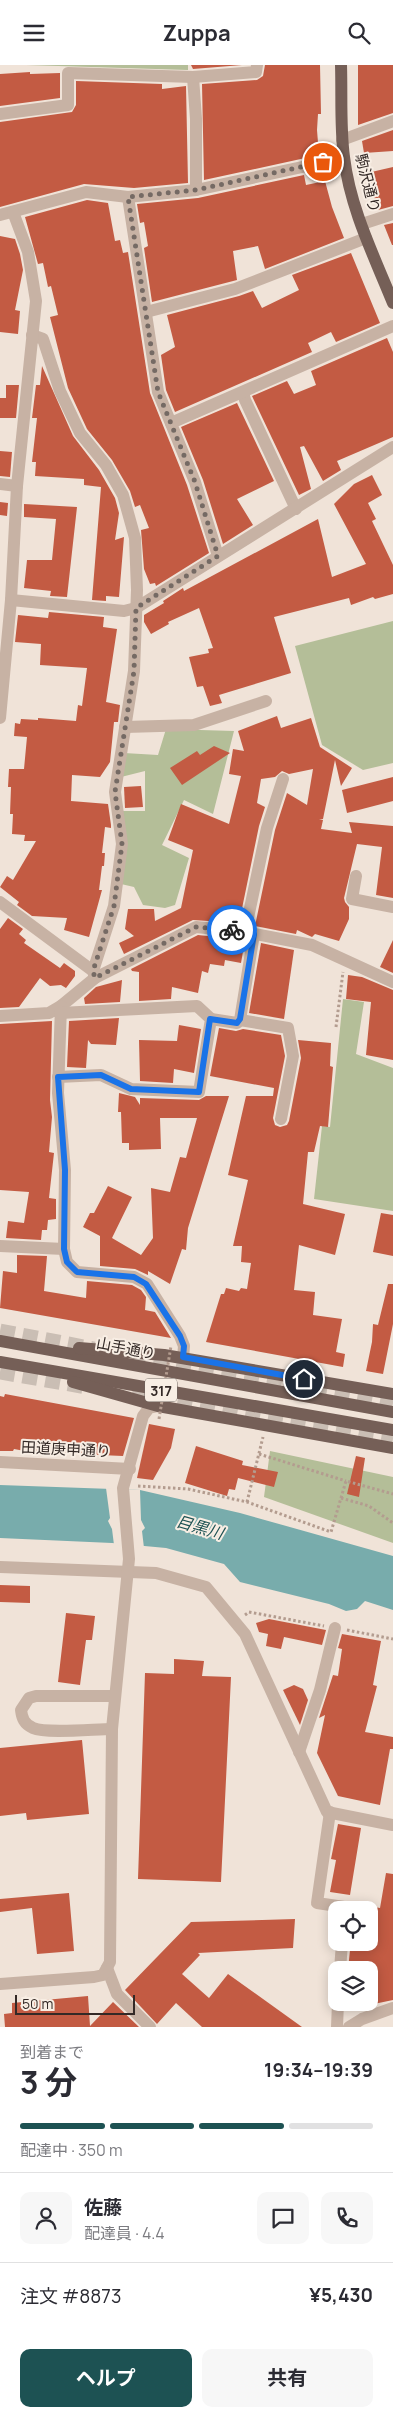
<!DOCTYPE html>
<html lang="ja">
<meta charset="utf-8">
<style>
:root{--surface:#fff;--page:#f7f7f7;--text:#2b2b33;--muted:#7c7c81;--line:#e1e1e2;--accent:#1d5253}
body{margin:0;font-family:Manrope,"Noto Sans JP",sans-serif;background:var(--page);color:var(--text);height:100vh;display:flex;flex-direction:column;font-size:19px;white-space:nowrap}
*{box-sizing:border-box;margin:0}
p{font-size:16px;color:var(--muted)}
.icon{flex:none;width:28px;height:28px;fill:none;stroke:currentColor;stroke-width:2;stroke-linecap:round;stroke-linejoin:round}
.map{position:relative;height:1962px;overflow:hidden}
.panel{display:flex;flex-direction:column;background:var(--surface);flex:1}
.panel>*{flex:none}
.fabs{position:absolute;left:328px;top:1836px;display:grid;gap:10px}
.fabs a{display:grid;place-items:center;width:50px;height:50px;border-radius:10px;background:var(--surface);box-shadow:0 2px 12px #0003;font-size:25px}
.scale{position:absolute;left:15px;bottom:12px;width:120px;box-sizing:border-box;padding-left:5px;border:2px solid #332926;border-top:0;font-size:14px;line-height:18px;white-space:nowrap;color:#332926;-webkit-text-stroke:4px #f8eee4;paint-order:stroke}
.pin{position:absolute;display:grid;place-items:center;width:42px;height:42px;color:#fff;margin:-21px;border:2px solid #fff;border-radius:50%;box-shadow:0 1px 5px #0007}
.courier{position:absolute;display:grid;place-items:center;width:50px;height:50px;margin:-25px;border:4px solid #1a73e8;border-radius:50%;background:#fff;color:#222;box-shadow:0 1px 6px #0007}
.headline em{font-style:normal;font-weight:700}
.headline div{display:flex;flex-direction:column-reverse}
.headline{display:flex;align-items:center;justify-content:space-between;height:85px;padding:0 20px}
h1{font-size:32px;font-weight:700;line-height:38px}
.bar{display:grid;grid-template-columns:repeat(4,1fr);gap:8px 5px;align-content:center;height:60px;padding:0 20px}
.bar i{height:6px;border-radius:4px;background:var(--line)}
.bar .current{background:var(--accent)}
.bar p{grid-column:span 4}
.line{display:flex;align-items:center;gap:12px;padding:0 20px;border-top:1px solid var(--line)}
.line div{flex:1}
.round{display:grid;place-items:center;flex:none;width:52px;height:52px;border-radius:10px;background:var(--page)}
.cta{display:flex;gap:10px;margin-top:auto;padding:10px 20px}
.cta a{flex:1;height:58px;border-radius:10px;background:var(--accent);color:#fff;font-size:20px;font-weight:700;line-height:58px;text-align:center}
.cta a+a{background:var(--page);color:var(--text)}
header{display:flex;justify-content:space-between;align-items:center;height:65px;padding:0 20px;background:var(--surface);font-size:22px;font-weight:700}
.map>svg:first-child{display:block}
.green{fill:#b4be98}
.water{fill:#78acac}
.pier{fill:#f0e3d8}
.building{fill:#c35b43}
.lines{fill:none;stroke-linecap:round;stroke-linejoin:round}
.highway-tunnel{stroke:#cabeb4;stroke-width:15;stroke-dasharray:15 8;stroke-linecap:butt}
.path{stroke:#b39c8f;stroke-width:3;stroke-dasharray:2.5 2.5;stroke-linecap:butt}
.minor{stroke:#c7b2a4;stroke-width:12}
.major{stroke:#755f57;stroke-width:12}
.path-bridge{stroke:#b39c8f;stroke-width:3;stroke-dasharray:2.5 2.5;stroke-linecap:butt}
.done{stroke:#756a64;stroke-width:5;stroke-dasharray:0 9}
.route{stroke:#1a73e8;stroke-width:6}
.labels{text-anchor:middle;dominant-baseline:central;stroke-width:4;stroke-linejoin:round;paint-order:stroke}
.shield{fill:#f8eee4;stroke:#6e645f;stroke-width:1}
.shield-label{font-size:14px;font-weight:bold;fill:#332926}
.street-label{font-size:15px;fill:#332926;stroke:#f8eee4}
.water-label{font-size:16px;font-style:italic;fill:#1d5253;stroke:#f8eee4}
</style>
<header><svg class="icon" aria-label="menu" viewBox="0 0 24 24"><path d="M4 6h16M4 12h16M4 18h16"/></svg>Zuppa<svg class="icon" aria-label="search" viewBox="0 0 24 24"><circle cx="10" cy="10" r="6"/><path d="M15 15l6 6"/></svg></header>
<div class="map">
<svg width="393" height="1962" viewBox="0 0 393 1962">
<rect width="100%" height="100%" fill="#f0e3d8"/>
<!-- green -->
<g class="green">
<polygon points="26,0 188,0 188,5"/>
<polygon points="393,556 393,698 363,705 322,680 295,581"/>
<polygon points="166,664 234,666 213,749 184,735 162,780 189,793 175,840 165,843 143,840 134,822 121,819 121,746 145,746 145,706 121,712 124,688 158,690"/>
<polygon points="343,934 364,937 356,989 393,1003 393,1146 314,1134 322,1061 330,1062"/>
<polygon points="270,1386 393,1412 393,1478 264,1432"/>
</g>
<!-- water -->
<polygon class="water" points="0,1420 140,1425 240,1448 393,1491 393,1545 365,1536 357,1544 346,1546 329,1539 240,1517 224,1499 166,1483 112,1478 0,1473"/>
<!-- pier -->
<polygon class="pier" points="106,1423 140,1425 141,1455 145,1463 142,1466 144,1483 114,1480 112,1464 108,1456 110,1453"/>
<!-- building -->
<g class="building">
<polygon points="191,0 242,0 193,4"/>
<polygon points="265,0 320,0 321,49 318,49 317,65 319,90 204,115 202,19 257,15 263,11"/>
<polygon points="358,0 393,0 393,48 358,60"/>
<polygon points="30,7 30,9 60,8 60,33 0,41 0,9"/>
<polygon points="76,16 162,19 162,24 186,21 188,118 134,123 84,119 0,142 0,57 72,47 76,40"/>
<polygon points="393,65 393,86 364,88 362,76"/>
<polygon points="393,102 393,141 378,145 367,108"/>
<polygon points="304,110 306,120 325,116 332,142 344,173 265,204 258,181 233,186 237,215 152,237 144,183 148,181 144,157 140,158 137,139 198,133"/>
<polygon points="87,135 108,138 115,176 120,175 123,188 128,187 150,328 187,420 209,488 156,521 155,518 150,519 144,504 141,465 149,463 140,440 135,442 130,426 112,395 87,364 68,323 50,252 58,250 51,221 48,222 43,198 38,199 25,152"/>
<polygon points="393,158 393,180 392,180 384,160"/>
<polygon points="0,171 15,174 20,189 23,205 15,245 20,246 18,269 0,267"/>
<polygon points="351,188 380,258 336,277 331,267 308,278 312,287 175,347 166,325 161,290 175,282 167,250 239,231 253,226 262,243 299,225 292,210"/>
<polygon points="387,273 393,287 393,372 337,396 341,405 323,416 304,381 300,382 311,424 299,430 252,331 287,316 294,329 316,320 311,306"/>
<polygon points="42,301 73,371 99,405 115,433 119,448 115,475 124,472 119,532 106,531 106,536 92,535 101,422 84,420 84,414 35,411 36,397 32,397 37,353 32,353 36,320 40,320"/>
<polygon points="6,320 19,320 16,353 0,353 0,333 6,333"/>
<polygon points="237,338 274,416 237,434 253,460 223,479 203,415 181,362"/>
<polygon points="0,386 12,387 10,412 0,411"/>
<polygon points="372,410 382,430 368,438 376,454 372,456 393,500 393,529 375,534 373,532 351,540 349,533 274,552 291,608 219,630 222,638 210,641 203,621 197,622 189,592 209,588 208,584 213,583 199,543 168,557 169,559 151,569 144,557 144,550 164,538 163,536 183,523 184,526 318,454 332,512 366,499 334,439 354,419"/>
<polygon points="0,437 8,438 7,451 0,450"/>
<polygon points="24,439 77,442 67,532 50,531 51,526 24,523 27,495 52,495 56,454 24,452"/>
<polygon points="49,547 104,552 103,562 117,564 106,637 120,640 118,657 114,657 110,697 100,712 72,710 71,736 108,739 111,760 111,763 105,762 102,788 105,788 104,801 102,801 99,825 102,825 89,872 64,865 67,853 32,851 17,840 19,837 0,822 7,811 13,815 36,776 24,776 25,770 12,769 13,749 10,749 11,722 8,722 9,704 24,704 27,672 14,671 15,658 20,659 21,654 38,655 38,653 76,656 78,640 82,641 87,603 40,600 41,579 15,577 18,550 48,553"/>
<polygon points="277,651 281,663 311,653 320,682 352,703 341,721 335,695 323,754 319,755 323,755 321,764 352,768 349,757 393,761 393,833 376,830 382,782 357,779 344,833 345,837 349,842 349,854 339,876 315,869 312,872 297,865 296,869 255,861 275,765 287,728 307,740 313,704 289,709 282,706 275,712 261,714 257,738 265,742 259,761 239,858 193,855 124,889 119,878 134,871 125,864 128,844 154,844 155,856 181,843 193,785 168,775 181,739 229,759 241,711 229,709 233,684 244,686 238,666"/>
<polygon points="214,681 230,688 182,720 170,703 197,686 200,690"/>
<polygon points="393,712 393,736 347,748 342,725"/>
<polygon points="141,721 143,742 125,743 124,722"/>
<polygon points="8,853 23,864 19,869 26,875 24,878 60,903 64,898 75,906 75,911 66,923 61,920 50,921 40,913 19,942 0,943 0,864"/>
<polygon points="198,870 245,875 241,898 225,895 224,901 210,899 208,908 202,906 198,928 172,922 171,934 139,936 139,907 132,906 131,904"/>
<polygon points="393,875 393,908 380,902"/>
<polygon points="261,878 294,885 284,954 249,948"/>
<polygon points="348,910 362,912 393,925 393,995 366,990 371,937 346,934"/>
<polygon points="122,915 120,937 85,939 84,933 96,922"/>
<polygon points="119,953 116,980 91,979 88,975 86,1003 67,1002 69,956"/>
<polygon points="52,956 50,1035 52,1052 49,1087 54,1088 49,1133 56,1134 56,1154 48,1155 47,1165 42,1165 41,1175 6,1173 8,1156 24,1158 29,1127 0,1125 0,959"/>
<polygon points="179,960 201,964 194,1008 174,1004 173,1018 140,1016 139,975 177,976"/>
<polygon points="219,963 236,966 243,964 281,970 285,991 273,1053 275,1060 280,1062 287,1060 289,1056 301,993 298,975 331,978 330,1001 333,1002 328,1062 320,1061 314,1087 308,1087 303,1139 345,1149 335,1190 299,1180 294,1225 315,1227 313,1250 342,1254 336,1287 345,1289 343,1302 206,1277 221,1229 224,1229 226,1223 239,1226 241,1223 247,1224 251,1198 241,1197 242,1181 233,1181 248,1115 228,1110 246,1031 273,1031 274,1023 210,1011"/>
<polygon points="119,1028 135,1032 140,1040 140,1033 199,1035 206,1031 229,1031 188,1163 186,1185 182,1184 170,1219 148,1206 148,1210 135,1204 100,1201 100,1171 83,1162 90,1148 94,1148 108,1121 132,1132 112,1173 141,1190 153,1173 151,1123 170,1127 180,1092 186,1093 197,1053 160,1053 161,1084 129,1085 129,1078 122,1078 121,1047 118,1047"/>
<polygon points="381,1148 393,1150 393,1191 373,1187"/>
<polygon points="17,1190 47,1191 44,1226 86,1233 87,1216 132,1220 141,1225 146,1232 145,1245 155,1247 171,1273 0,1243 3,1206 17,1208"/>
<polygon points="388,1219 393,1219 393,1259 383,1309 366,1306 372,1277 373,1259 378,1260"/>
<polygon points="5,1329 134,1353 123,1391 30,1387 14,1384 13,1386 0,1386 0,1331 4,1332"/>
<polygon points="149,1359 175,1364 171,1383 153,1415 137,1413"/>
<polygon points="196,1381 243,1396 242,1400 278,1407 274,1422 238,1413 235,1425 229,1424 227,1431 185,1418"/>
<polygon points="356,1391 365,1393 359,1432 347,1429"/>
<polygon points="0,1520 30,1521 30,1538 0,1537"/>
<polygon points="66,1548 95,1551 92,1575 86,1575 80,1620 58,1617"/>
<polygon points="269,1554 326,1565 322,1580 284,1572 281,1584 266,1581 268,1569 259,1567 256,1558"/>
<polygon points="342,1569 381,1576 373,1620 377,1621 365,1667 393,1672 393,1684 390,1684 380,1740 338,1731 317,1688 325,1650 319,1653 333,1610 338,1611 342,1584 338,1583"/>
<polygon points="174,1594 204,1596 202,1611 231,1612 221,1817 138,1814 145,1608 174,1609"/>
<polygon points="294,1620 303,1624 308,1635 300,1660 283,1625"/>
<polygon points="82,1675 89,1749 27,1755 26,1748 0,1751 0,1683"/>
<polygon points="338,1759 361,1763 350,1830 330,1827 336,1795 331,1794"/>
<polygon points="386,1808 393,1809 393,1935 369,1940 369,1905 348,1905 350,1885 359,1885 361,1878 369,1878 369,1841 380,1843"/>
<polygon points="69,1828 74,1886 37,1889 32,1843 0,1847 0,1834"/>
<polygon points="295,1854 293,1883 198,1888 200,1890 182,1909 209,1933 228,1909 302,1962 202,1962 176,1938 157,1959 125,1925 191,1857"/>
<polygon points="88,1931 90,1961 113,1937 139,1962 5,1962 4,1949 12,1948 12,1938"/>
</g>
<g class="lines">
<!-- highway-tunnel -->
<g class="highway-tunnel">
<polyline points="0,1266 94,1284"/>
<polyline points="131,1291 393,1338"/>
<polyline points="0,1307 87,1322"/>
<polyline points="132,1329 393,1374"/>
</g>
<!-- path -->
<g class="path">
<polyline points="336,962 343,907"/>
<polyline points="259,1389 346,1416"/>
<polyline points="138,1421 188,1424 247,1437 331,1467 346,1416 393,1429"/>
<polyline points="341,1433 369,1441 393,1458"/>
<polyline points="247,1437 263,1372"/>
<polyline points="245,1550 249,1547 324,1561"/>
<polyline points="347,1565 393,1574"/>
</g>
<!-- minor -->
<g class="minor">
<polyline points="193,12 196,54 196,125"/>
<polyline points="0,49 68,40 68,8 193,12 256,7 257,0"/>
<polyline points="342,75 393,56"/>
<polyline points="128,132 158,327 195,417 218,491"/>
<polyline points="0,150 86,127 128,132 196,125 344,93"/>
<polyline points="362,159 393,149"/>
<polyline points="146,247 235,224 366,173"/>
<polyline points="32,270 43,274 60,326 80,368 106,400 123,430 135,473 137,525 134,606 115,727 122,779 114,841 93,906"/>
<polyline points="243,327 245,335 296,444"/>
<polyline points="171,358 393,261"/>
<polyline points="0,419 17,421"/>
<polyline points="11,535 124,546 136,543 393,382"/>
<polyline points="0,653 11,535 17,421 36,236 28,187 13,147"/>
<polyline points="125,662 194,660 266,636"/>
<polyline points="356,811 352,834 393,842"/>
<polyline points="0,837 93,906 95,913"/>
<polyline points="245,867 267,763 283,714"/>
<polyline points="61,941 95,913 196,862 245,867 312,880 393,917"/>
<polyline points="0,951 49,948 61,941 58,1028 65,1105 64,1184 67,1197 77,1207 134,1212 147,1219 180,1271 184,1281 183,1293"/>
<polyline points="211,954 237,958 240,955 254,869"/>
<polyline points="240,955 288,963 293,991 281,1054"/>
<polyline points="58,1012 101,1010 131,1024 199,1027 211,954 197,941 60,948"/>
<polyline points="0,1181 64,1184"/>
<polyline points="0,1397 130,1404"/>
<polyline points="0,1502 156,1508 206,1522 245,1569 327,1747 393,1760"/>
<path d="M112,1664c-17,0 -66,5 -79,-1 -9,-4 -11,-10 -12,-18l8,-12 7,-2h79"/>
<polyline points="299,1687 320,1625 335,1563"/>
<polyline points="330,1747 317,1838 344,1842 343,1845"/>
<polyline points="107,1903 117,1929 150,1962"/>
<polyline points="340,1905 342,1878"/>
<polyline points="0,1919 94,1912 103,1910 110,1897 112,1664 129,1494 123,1423 143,1351 149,1343 158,1341"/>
<polyline points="337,1962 338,1938"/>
<polyline points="349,1962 362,1954 393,1943"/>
</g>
<!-- major -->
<g class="major">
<path d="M341,0c1,31 -1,62 3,92 6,51 30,99 49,146"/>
<polyline points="0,1276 393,1347"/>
<polyline points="79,1283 164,1290 393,1329"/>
<polyline points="0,1297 393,1365"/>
<polyline points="73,1317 158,1341 393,1383"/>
</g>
<!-- path-bridge -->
<polyline class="path-bridge" points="159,1354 171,1281"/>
</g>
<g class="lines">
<!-- done -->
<polyline class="done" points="232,865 196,862 95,913 93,906 114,841 122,779 115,727 134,606 136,543 218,491 195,417 158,327 128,132 196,125 323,97"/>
<!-- route -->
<polyline class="route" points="232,865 254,869 240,954 237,958 210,954 199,1027 131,1024 101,1010 58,1012 65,1105 64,1184 67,1197 77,1207 134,1212 146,1219 180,1271 184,1281 183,1292 304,1314"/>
</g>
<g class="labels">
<!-- shield labels -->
<rect class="shield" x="145" y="1313.5" width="32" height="23" rx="4"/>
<g class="shield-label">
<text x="161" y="1325">317</text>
</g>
<!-- street labels -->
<g class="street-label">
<text transform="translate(368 118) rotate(76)">駒沢通り</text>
<text transform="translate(126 1283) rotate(11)">山手通り</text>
<text transform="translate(66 1384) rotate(3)">田道庚申通り</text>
</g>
<!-- water labels -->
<g class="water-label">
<text transform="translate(200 1462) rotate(16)">目黒川</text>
</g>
</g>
</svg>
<div class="fabs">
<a><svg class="icon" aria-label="locate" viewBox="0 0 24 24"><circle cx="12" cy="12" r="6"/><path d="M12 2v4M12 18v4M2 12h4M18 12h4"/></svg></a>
<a><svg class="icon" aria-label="layers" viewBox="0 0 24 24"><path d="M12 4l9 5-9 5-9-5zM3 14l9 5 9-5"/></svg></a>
</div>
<div class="scale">50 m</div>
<div class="pin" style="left:323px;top:97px;background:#ea580c"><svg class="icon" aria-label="bag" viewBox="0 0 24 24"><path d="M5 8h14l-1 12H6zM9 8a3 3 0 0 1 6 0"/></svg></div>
<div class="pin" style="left:304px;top:1314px;background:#1f2937"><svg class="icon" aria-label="home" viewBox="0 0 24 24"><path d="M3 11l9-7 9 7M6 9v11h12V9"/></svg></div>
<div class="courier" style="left:232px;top:865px"><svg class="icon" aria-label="bike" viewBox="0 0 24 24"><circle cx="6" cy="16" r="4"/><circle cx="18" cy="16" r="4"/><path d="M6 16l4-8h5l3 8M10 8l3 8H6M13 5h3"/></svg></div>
</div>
<section class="panel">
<div class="headline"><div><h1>3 分</h1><p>到着まで</p></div><em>19:34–19:39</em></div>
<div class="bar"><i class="current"></i><i class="current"></i><i class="current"></i><i></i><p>配達中 · 350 m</p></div>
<div class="line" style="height:90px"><a class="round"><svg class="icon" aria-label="person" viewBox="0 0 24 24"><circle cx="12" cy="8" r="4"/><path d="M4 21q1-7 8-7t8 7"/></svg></a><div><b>佐藤</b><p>配達員 · 4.4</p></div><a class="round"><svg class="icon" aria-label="chat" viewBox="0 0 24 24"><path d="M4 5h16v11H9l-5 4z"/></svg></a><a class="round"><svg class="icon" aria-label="phone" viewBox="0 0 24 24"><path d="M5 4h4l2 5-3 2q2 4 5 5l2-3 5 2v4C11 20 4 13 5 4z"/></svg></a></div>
<div class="line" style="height:65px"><div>注文 #8873</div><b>¥5,430</b></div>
<div class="cta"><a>ヘルプ</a><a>共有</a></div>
</section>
